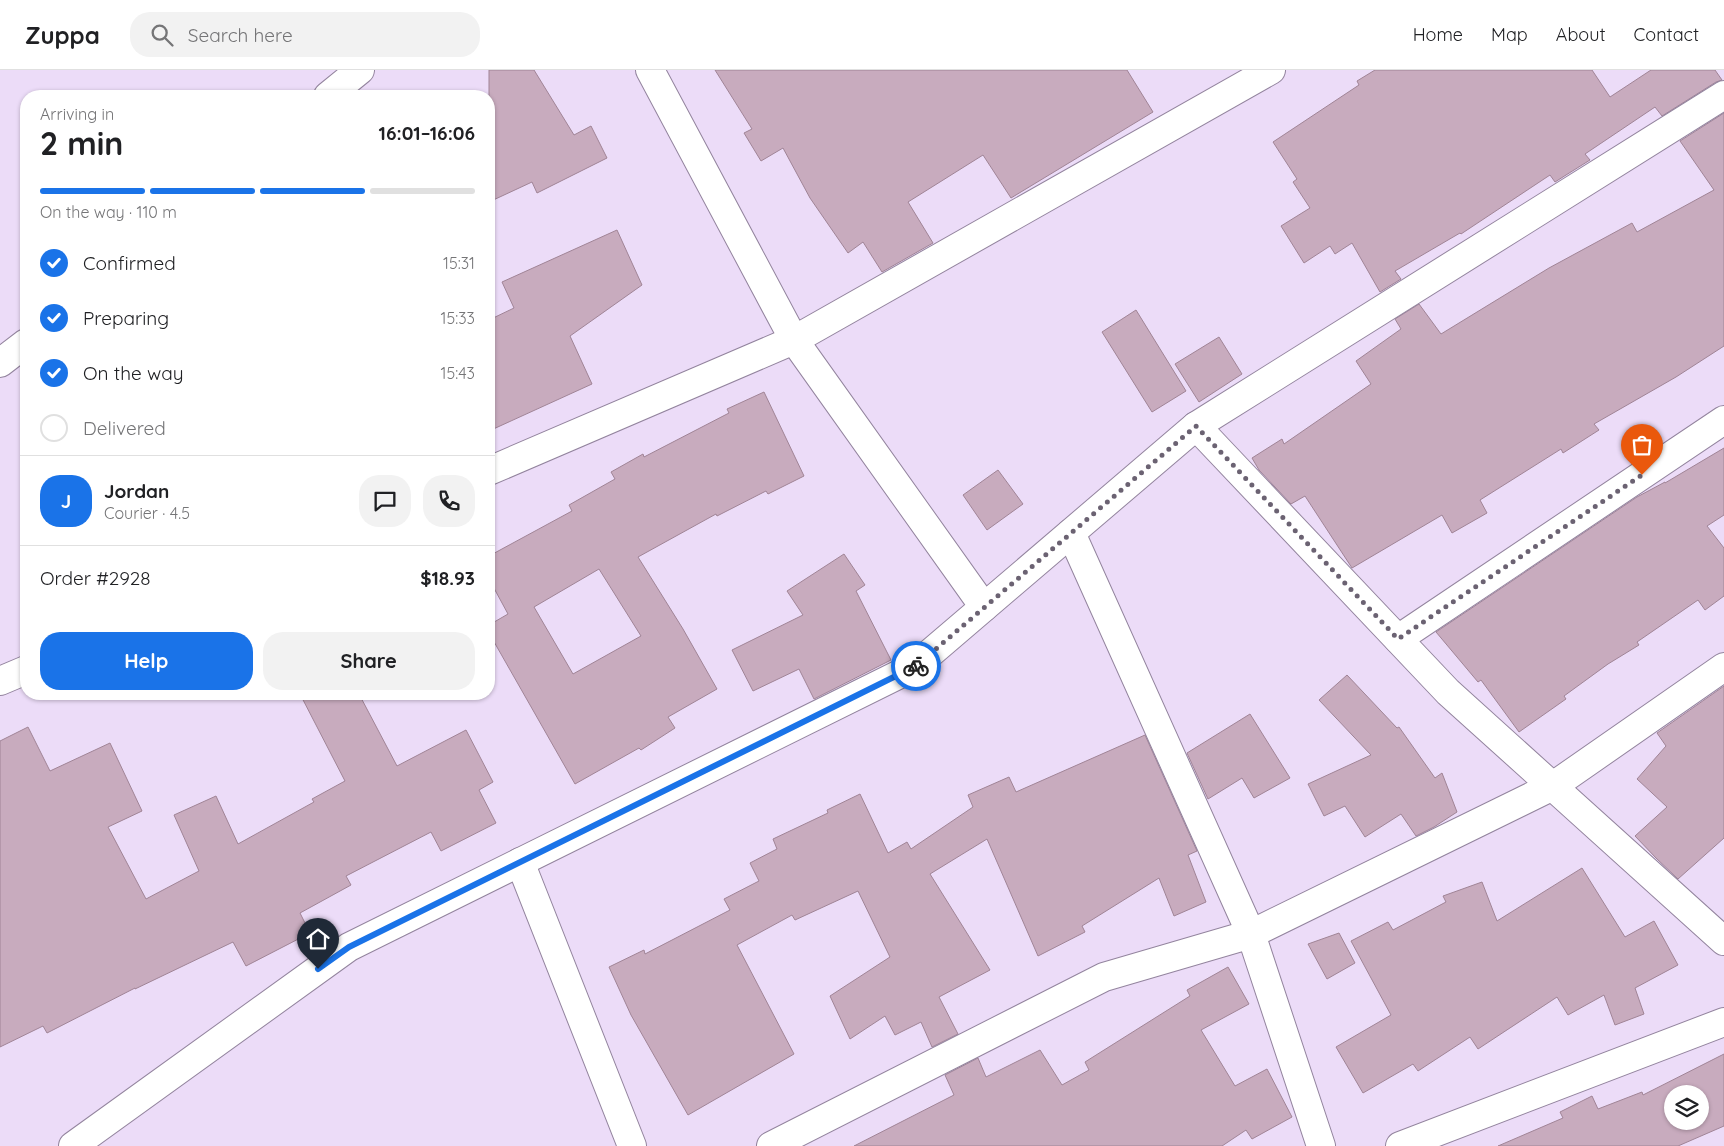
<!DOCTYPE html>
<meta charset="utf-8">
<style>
:root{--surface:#fff;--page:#f2f2f2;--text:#202124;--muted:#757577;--line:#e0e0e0;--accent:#1a73e8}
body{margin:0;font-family:Quicksand,sans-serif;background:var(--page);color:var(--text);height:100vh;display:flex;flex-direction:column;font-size:19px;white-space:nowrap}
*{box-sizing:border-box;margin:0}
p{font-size:16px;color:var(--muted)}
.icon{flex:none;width:28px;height:28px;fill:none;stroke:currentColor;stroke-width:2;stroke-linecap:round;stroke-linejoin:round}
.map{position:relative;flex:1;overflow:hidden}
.drawer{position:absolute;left:20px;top:20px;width:475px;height:610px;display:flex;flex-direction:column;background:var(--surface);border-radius:20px;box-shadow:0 1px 4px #0004}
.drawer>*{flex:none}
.buttons{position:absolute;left:1664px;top:1015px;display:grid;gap:10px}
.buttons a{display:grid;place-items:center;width:45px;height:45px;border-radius:50%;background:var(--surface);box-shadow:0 1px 4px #0004;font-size:25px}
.pin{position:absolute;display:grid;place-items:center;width:42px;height:42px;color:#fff;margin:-51px -21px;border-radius:50% 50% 50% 0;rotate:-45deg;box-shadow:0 0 5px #0007}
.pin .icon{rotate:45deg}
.courier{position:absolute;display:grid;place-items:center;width:50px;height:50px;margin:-25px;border:4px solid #1a73e8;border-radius:50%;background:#fff;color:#222;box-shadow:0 1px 6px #0007}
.overview em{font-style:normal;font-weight:700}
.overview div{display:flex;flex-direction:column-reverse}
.overview{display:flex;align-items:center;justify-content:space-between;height:85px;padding:0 20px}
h1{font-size:32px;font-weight:700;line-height:38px}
.bar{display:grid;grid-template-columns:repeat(4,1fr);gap:8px 5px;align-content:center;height:60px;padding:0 20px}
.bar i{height:6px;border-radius:4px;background:var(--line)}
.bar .active{background:var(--accent)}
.bar p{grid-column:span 4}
.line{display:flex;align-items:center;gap:12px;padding:0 20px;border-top:1px solid var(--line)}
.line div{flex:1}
.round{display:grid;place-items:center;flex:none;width:52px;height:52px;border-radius:20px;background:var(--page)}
ol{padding:0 20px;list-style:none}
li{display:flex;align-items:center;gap:15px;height:55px}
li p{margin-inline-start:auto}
li .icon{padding:5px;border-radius:50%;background:var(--accent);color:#fff;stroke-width:4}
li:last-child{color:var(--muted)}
li i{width:28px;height:28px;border:2px solid var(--line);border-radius:50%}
.primary-button{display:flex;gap:10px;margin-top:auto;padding:10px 20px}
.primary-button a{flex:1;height:58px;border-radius:20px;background:var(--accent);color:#fff;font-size:20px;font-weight:700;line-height:58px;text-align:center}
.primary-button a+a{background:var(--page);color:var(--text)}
header{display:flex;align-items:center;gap:30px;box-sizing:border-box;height:70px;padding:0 25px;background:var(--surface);border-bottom:1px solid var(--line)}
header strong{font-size:24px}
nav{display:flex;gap:28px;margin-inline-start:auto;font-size:18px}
.search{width:350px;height:45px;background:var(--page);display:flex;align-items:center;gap:12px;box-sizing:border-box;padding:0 18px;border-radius:20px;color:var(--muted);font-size:19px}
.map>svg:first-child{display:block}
.building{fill:#c8abbe;stroke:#a08496;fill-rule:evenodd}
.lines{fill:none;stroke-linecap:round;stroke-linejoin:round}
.minor-casing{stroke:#93849e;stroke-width:30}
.minor{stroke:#fff;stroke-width:28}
.done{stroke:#6b6272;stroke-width:5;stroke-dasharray:0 9}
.route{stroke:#1a73e8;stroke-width:6}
</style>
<header>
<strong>Zuppa</strong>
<div class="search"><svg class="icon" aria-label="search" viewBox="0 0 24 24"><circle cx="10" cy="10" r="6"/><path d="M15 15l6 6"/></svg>Search here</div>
<nav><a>Home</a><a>Map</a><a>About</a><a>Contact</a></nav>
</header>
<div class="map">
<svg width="1724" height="1076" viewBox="0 0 1724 1076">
<rect width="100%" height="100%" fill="#ecdcf8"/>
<!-- building -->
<g class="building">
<polygon points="489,0 534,0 574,65 591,56 607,88 537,123 532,112 489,132"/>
<polygon points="715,0 1127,0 1153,42 1011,128 983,85 908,132 933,173 882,202 863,172 848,183 810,128 783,78 761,91 744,63 752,59"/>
<polygon points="1375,0 1592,0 1610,27 1651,0 1715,0 1722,10 1716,12 1662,46 1655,37 1585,84 1590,90 1566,105 1555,112 1550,105 1461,164 1460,163 1395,201 1401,209 1380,222 1352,173 1335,184 1330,176 1304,193 1281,156 1310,138 1293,112 1297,109 1273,72 1359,15 1357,11"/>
<polygon points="1724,43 1724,276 1676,307 1594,354 1599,360 1563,383 1561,379 1480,430 1487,443 1452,463 1442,445 1352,498 1305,426 1291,434 1259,400 1252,388 1282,369 1284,374 1371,314 1356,291 1401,259 1395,249 1419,234 1441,264 1549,198 1632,153 1637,162 1714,120 1680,71"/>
<polygon points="617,160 642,215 570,266 592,314 489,361 489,250 514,238 502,212"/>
<polygon points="1136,240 1186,321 1152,342 1102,262"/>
<polygon points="1219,267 1242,304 1199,332 1175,294"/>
<path d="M764,322l40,84 -36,18 -2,-3 -49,25 -1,-2 -78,43 45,72 34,60 -49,28 7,11 -34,22 -2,-2 -64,36 -86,-151v-8l19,-11 -19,-35v-23l83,-45 -3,-6 46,-26 -4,-7 32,-18 1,3 85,-44 -2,-4zM599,499l42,67 -68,38 -39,-67z"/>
<polygon points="1724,378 1724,445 1707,456 1724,478 1724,526 1705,540 1698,530 1637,572 1639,575 1608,594 1564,626 1566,629 1519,662 1481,610 1478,612 1436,562 1637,427 1665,412 1665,413"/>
<polygon points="998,400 1023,434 987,460 963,425"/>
<polygon points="844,484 865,515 856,521 891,590 814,629 799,599 753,621 732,580 803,545 787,521"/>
<polygon points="1347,605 1397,658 1399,657 1435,708 1442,703 1457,742 1434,757 1416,766 1401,744 1365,767 1345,736 1324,746 1308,714 1371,685 1319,630"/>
<polygon points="1724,616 1724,768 1678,809 1656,788 1635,766 1667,737 1637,709 1666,676 1657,663"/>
<polygon points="300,624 359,624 397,696 466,660 493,712 479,720 496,753 441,781 431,762 346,806 351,815 300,843 310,863 246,896 233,872 135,919 135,918 47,963 43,956 0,977 0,671 28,657 50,701 110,673 142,741 108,757 146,829 199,801 174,745 216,726 238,774 314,732 312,729 345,711"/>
<polygon points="1250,644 1290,708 1254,728 1242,708 1208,729 1187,683"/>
<polygon points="1145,665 1197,781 1188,785 1206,832 1174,846 1159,808 1082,856 1085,862 1038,886 987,769 930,804 990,900 939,927 958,964 932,977 921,952 895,965 885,946 850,969 830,926 890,887 858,821 795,850 792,845 737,875 794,984 688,1045 631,945 609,897 644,880 645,884 730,840 724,829 759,811 750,793 777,779 773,769 828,743 827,740 860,724 888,783 907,772 911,779 973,737 968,725 1009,707 1016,722"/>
<polygon points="1582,798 1625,867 1654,851 1678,895 1635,918 1644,944 1615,955 1604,925 1568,945 1557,927 1478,979 1470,967 1418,1001 1413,994 1363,1023 1336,977 1391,945 1351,871 1388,852 1393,860 1446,832 1443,826 1482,812 1497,851"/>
<polygon points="1339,863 1355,893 1327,909 1308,874"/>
<polygon points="1228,897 1249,934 1201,960 1235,1016 1267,999 1292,1047 1252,1069 1246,1060 1222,1076 854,1076 954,1025 945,1005 978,988 986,1007 1040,980 1062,1015 1089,1000 1085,992 1190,926 1187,920"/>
<path d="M1724,984v72l-46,20h-180l65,-28 -3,-6 32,-16 6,13 44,-17 1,3zM1672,1024h28v27h-28z"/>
</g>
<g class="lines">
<defs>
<g id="minor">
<polyline points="650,0 794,270 984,537"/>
<polyline points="328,26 360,0"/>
<polyline points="0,293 26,273"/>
<polyline points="1196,356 1448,622 1724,871"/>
<polyline points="489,401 794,270 1271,0"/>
<polyline points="1071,463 1251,864 1321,1076"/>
<polyline points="1398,569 1724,350"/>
<polyline points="0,611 26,600"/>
<polyline points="520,792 632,1076"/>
<polyline points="73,1076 349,877 914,597 1196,356 1724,25"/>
<polyline points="771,1076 1104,907 1251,864 1553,716 1724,597"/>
<polyline points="1400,1076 1724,952"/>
</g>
</defs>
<!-- minor casing -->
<use href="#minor" class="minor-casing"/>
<!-- minor -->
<use href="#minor" class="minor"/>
</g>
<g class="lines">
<!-- done -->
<polyline class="done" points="916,596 1196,356 1398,569 1642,405"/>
<!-- route -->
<polyline class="route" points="318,899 349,877 916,596"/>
</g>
</svg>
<div class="buttons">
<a><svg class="icon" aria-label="layers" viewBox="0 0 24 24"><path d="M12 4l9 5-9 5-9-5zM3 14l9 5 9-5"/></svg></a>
</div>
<div class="pin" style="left:1642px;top:405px;background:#ea580c"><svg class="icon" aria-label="bag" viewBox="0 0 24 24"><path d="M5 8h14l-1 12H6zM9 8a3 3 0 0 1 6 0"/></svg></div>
<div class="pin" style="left:318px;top:899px;background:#1f2937"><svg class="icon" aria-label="home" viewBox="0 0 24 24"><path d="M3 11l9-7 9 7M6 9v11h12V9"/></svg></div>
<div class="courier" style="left:916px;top:596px"><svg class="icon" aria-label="bike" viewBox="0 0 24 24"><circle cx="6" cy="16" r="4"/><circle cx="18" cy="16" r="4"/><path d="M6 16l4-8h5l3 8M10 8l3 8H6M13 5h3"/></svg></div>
<section class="drawer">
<div class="overview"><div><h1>2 min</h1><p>Arriving in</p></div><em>16:01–16:06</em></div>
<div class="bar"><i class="active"></i><i class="active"></i><i class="active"></i><i></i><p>On the way · 110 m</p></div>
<ol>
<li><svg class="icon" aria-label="check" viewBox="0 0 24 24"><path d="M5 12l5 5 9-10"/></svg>Confirmed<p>15:31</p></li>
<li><svg class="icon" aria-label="check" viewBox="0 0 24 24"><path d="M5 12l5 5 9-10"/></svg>Preparing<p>15:33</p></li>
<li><svg class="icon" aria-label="check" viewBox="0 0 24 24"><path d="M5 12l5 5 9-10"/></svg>On the way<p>15:43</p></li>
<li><i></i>Delivered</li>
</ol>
<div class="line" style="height:90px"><b class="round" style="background:var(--accent);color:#fff">J</b><div><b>Jordan</b><p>Courier · 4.5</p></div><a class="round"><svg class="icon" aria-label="chat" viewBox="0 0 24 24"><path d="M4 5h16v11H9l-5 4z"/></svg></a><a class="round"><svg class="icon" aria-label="phone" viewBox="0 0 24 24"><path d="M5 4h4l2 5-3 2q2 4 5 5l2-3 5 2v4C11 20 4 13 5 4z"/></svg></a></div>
<div class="line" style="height:65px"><div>Order #2928</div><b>$18.93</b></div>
<div class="primary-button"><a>Help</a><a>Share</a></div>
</section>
</div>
